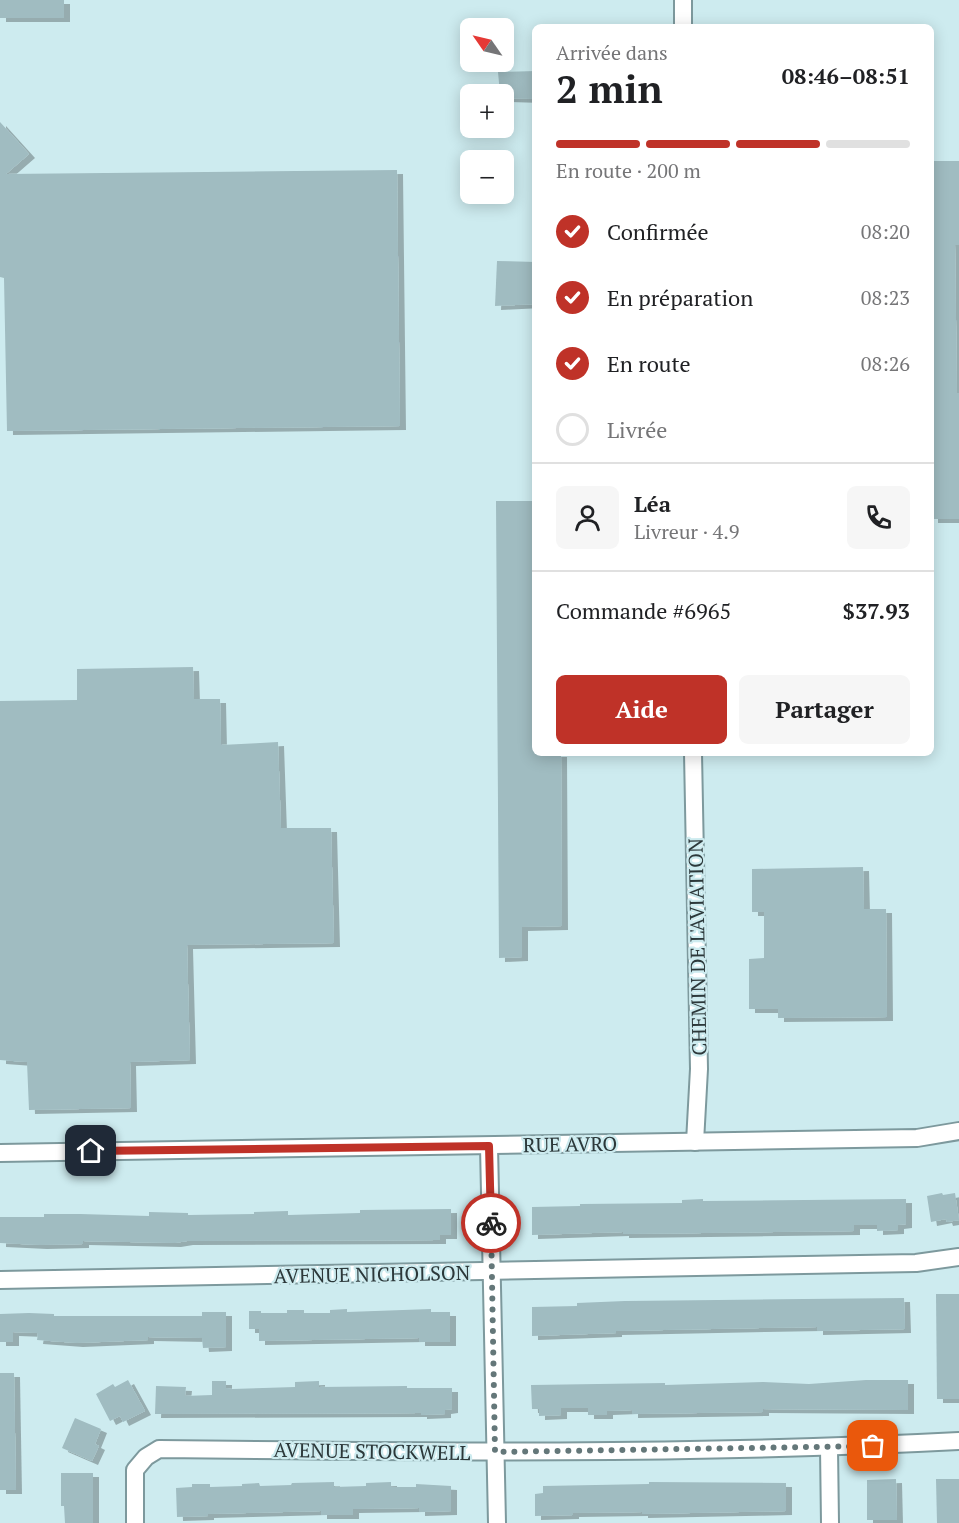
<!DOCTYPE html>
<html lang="fr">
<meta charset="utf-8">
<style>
:root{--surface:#fff;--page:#f6f6f6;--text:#202124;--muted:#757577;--line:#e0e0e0;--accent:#bf3228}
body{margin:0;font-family:"PT Serif",serif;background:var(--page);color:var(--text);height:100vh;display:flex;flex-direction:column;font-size:22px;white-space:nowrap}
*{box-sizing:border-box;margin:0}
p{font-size:20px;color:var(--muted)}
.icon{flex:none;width:33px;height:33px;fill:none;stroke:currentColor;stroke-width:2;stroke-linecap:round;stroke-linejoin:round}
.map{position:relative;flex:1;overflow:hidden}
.side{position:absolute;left:532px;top:24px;width:402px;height:732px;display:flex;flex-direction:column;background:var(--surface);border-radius:9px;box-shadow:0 3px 15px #0003}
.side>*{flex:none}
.needle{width:39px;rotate:304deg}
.fabs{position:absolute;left:460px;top:18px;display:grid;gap:12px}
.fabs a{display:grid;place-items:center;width:54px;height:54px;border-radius:9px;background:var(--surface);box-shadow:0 3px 15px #0003;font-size:30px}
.pin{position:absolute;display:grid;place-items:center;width:51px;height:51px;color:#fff;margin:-26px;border-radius:12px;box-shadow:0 3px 9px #0006}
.courier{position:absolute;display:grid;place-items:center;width:60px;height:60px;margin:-30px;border:4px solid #bf3228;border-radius:50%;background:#fff;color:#222;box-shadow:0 2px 8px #0007}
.summary em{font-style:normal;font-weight:600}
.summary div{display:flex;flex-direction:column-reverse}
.summary{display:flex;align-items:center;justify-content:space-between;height:102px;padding:0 24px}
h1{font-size:39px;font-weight:600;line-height:45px}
.bar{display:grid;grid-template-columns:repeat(4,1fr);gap:9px 6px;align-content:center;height:72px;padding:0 24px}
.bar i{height:8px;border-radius:4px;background:var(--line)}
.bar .active{background:var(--accent)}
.bar p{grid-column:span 4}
.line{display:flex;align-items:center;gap:15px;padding:0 24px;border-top:2px solid var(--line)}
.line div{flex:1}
.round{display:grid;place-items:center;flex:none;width:63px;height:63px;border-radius:9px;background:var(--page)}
ol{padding:0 24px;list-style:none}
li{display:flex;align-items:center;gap:18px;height:66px}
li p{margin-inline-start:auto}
li .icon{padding:6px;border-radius:50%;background:var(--accent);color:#fff;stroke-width:4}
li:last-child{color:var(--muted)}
li i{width:33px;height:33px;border:3px solid var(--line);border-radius:50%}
.action{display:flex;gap:12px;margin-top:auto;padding:12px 24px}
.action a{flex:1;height:69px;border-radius:9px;background:var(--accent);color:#fff;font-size:24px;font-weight:600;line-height:69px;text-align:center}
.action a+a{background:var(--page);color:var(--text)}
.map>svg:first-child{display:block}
.building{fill:#a0bcc1;filter:url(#shadow)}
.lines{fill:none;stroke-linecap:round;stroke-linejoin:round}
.street-casing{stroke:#7d999d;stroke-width:20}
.street{stroke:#fff;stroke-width:16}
.done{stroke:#647779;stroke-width:6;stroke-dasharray:0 10.8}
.route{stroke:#bf3228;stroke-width:8}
.labels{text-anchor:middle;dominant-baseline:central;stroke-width:4.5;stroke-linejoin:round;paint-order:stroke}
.street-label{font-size:20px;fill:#2c383a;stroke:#cdebef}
</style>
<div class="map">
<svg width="959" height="1523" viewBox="0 0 959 1523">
<defs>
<filter id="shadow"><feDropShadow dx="6" dy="4" stdDeviation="0" flood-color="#0004"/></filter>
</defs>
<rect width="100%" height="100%" fill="#cdebef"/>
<!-- building -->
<g class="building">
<rect x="0" y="0" width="64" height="18"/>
<polygon points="536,71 536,99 504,98 504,94 500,94 498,72"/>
<polygon points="0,122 29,154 6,174 397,170 400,426 7,431 4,278 0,277"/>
<polygon points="932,161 959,161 959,245 955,245 957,393 959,393 959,519 932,519"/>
<polygon points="497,261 536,262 536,304 495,306"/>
<polygon points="496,501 536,501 536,753 561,753 562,926 522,927 522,957 499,958"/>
<polygon points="193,667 194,699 220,699 221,745 278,742 281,828 331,828 334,943 187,945 190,1060 130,1062 131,1108 29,1110 27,1062 0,1060 0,701 77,700 77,669"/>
<polygon points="863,867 864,909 886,909 887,1017 778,1018 778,1009 749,1009 749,959 764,958 764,912 752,912 752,869"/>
<polygon points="942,1193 943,1195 955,1193 959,1220 947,1222 946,1219 931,1222 927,1196"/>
<polygon points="703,1199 703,1201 906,1199 906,1224 898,1225 898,1230 877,1231 877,1225 854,1225 854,1231 623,1234 623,1232 532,1235 532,1207 580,1206 580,1204 682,1203 682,1200"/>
<polygon points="451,1209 451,1235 440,1235 440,1240 187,1241 175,1243 83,1241 83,1244 41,1245 0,1243 0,1217 44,1217 44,1214 80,1214 149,1216 149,1212 188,1213 188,1215 254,1214 254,1212 288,1211 288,1215 360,1213 360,1210"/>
<polygon points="936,1294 959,1294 959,1399 937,1399"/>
<polygon points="904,1298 905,1329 817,1331 817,1327 760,1328 616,1331 616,1333 532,1336 532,1307 577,1306 577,1303 625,1301"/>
<polygon points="347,1309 347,1312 431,1309 431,1312 450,1312 450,1342 419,1342 419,1338 259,1341 259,1329 249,1329 249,1311 261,1311 261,1313 287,1313 287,1310 304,1310 304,1313 330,1313 330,1310"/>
<polygon points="202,1312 226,1312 226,1347 203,1348 202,1338 148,1337 148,1340 77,1343 37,1340 38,1333 13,1332 13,1342 0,1342 0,1314 29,1313 54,1314 54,1316 202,1316"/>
<polygon points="0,1373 14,1373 16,1490 0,1490"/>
<polygon points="128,1380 145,1411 123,1422 120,1416 110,1421 96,1394 113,1384 115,1387"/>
<polygon points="866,1380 908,1380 908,1410 763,1409 763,1412 632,1414 632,1410 607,1411 607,1415 588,1415 588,1408 561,1408 561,1415 539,1416 539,1409 532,1409 531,1385 665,1383 665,1385 763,1382 809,1384"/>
<polygon points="212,1381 226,1381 226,1388 232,1389 295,1387 295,1382 319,1381 319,1387 407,1386 407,1388 452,1388 452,1409 445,1410 445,1414 421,1415 421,1413 155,1414 156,1386 186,1387 185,1396 212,1395"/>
<polygon points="75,1418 101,1429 95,1444 99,1446 92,1461 62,1448"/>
<polygon points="61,1473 93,1473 93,1523 65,1523 64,1506 61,1506"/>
<polygon points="896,1479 897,1520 867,1520 867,1480"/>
<polygon points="936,1479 959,1479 959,1523 937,1523"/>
<polygon points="334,1482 334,1487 366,1486 366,1483 391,1482 391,1487 416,1487 416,1484 451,1486 451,1511 419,1512 419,1508 353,1509 353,1515 321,1515 321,1511 208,1514 208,1516 177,1517 176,1488 192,1487 192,1484 210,1484 210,1487 242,1486 242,1484 259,1483 260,1486 291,1485 292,1483"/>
<polygon points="649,1482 786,1483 786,1511 642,1514 642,1512 573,1513 573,1515 535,1516 535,1494 543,1493 543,1486 649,1484"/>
</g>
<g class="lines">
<defs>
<g id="street">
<polyline points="683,0 683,27"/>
<polyline points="693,753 699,1069 695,1142"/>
<polyline points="489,1146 497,1523"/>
<polyline points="0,1153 917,1138 959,1131"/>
<polyline points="0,1280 916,1263 959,1257"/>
<polyline points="829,1448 830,1523"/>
<path d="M135,1523v-53l11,-13 13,-8c267,3 534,6 800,-8"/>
</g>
</defs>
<!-- street casing -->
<use href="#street" class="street-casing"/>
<!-- street -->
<use href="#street" class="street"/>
</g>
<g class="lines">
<!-- done -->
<polyline class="done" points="491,1223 495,1452 873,1446"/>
<!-- route -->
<polyline class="route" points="91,1151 489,1146 491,1223"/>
</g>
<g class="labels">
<!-- street labels -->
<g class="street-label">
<text transform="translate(697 947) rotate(-91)">CHEMIN DE L'AVIATION</text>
<text transform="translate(570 1144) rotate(-1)">RUE AVRO</text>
<text transform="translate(372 1274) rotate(-1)">AVENUE NICHOLSON</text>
<text transform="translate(372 1451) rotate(1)">AVENUE STOCKWELL</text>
</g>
</g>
</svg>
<div class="fabs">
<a><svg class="needle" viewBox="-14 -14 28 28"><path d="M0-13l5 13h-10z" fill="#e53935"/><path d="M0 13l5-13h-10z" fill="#757577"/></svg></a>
<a>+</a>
<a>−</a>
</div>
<div class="pin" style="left:873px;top:1446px;background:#ea580c"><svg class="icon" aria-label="bag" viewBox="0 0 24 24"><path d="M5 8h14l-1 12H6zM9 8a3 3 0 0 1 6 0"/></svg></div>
<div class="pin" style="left:91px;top:1151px;background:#1f2937"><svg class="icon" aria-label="home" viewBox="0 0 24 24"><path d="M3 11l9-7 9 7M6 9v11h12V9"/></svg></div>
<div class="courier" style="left:491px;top:1223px"><svg class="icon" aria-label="bike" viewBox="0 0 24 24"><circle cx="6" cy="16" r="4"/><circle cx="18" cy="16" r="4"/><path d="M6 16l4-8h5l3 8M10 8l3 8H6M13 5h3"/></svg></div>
<section class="side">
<div class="summary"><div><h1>2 min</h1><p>Arrivée dans</p></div><em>08:46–08:51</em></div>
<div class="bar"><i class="active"></i><i class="active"></i><i class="active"></i><i></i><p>En route · 200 m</p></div>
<ol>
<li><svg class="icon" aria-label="check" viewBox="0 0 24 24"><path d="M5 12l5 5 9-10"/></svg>Confirmée<p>08:20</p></li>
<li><svg class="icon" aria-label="check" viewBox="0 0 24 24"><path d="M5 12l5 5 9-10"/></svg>En préparation<p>08:23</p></li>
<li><svg class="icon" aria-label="check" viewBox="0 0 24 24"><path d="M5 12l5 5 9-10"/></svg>En route<p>08:26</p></li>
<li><i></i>Livrée</li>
</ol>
<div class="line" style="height:108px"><a class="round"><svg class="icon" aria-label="person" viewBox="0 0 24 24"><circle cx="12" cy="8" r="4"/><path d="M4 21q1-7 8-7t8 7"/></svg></a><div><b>Léa</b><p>Livreur · 4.9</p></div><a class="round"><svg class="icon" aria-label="phone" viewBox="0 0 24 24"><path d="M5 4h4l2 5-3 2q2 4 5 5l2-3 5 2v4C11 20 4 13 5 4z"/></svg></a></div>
<div class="line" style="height:78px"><div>Commande #6965</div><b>$37.93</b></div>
<div class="action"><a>Aide</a><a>Partager</a></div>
</section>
</div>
